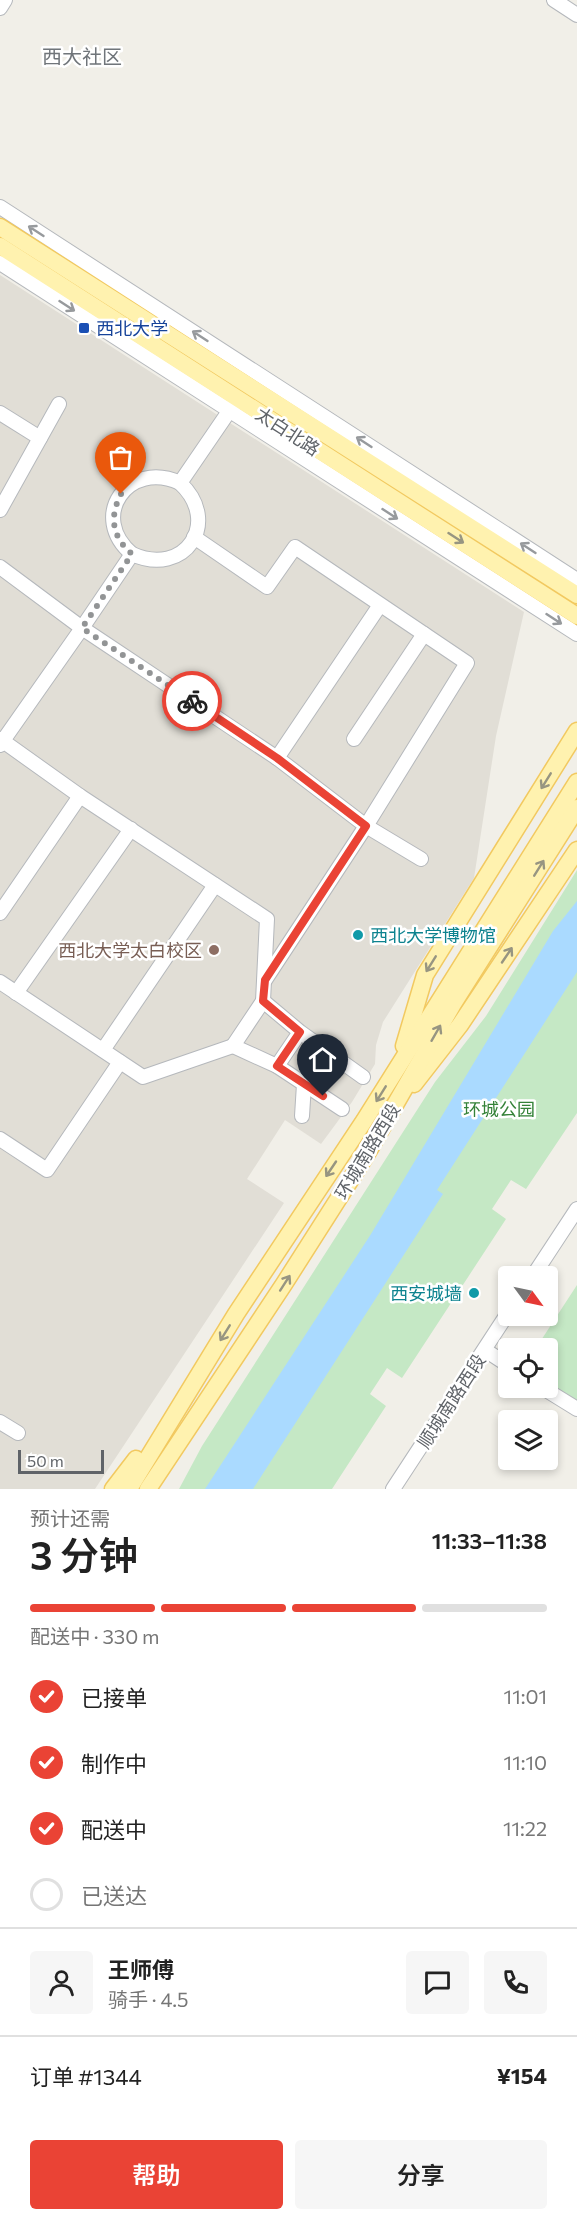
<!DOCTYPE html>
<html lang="zh">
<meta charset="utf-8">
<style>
:root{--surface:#fff;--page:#f6f6f6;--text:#222;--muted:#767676;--line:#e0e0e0;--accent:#ea4335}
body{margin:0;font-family:Commissioner,"Noto Sans SC",sans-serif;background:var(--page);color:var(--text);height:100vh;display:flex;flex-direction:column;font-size:22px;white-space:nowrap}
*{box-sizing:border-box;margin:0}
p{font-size:20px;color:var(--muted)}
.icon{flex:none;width:33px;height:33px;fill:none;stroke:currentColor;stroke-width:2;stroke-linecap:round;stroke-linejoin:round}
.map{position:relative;height:1489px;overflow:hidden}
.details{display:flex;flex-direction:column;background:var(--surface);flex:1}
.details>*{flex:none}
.needle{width:39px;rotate:123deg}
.controls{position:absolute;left:498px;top:1266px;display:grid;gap:12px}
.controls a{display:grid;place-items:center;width:60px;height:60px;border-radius:6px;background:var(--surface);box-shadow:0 3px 9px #0003;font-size:30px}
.scale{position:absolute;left:18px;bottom:15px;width:86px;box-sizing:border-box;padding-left:6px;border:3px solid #5f6368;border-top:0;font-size:16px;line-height:21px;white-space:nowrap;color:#5f6368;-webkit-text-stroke:4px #fff;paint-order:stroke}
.pin{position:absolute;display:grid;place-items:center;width:51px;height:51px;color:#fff;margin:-62px -26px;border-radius:50% 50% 50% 0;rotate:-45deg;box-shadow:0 0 6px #0007}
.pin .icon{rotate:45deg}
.courier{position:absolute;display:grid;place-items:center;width:60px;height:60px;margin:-30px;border:4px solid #ea4335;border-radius:50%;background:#fff;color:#222;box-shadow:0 2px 8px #0007}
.overview em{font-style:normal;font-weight:600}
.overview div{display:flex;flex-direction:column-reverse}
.overview{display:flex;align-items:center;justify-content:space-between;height:102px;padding:0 30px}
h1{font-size:39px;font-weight:600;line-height:45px}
.bar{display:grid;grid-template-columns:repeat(4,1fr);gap:9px 6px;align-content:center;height:72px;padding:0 30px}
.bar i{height:8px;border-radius:4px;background:var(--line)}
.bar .active{background:var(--accent)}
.bar p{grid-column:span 4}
.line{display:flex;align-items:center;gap:15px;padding:0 30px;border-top:2px solid var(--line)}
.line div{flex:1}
.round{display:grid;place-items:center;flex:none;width:63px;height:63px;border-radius:6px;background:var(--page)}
ol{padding:0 30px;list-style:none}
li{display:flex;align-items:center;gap:18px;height:66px}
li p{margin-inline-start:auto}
li .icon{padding:6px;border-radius:50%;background:var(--accent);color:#fff;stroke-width:4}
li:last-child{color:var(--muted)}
li i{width:33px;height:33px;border:3px solid var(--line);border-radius:50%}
.button{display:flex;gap:12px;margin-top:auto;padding:12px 30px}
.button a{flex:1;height:69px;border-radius:6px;background:var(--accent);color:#fff;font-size:24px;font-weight:600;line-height:69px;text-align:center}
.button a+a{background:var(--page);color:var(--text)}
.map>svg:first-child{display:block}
.education{fill:#e1ded6}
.green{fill:#c5e8c5}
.water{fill:#aadaff}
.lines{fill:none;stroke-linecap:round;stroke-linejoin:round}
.minor-casing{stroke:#b5b8bc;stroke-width:16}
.major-casing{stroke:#f2c960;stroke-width:19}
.minor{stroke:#fff;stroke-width:14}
.major{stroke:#fff2af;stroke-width:16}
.oneway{stroke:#979a9d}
.oneway2{stroke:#979581}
.done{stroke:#929495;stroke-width:6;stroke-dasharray:0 10.8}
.route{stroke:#ea4335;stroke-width:8}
.transit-dot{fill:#1a4fb4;stroke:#fff;stroke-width:2}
.culture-dot{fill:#0f9aa8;stroke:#fff;stroke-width:2}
.education-dot{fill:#8d6e63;stroke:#fff;stroke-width:2}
.labels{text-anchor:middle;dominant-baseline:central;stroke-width:5;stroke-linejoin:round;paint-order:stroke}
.transit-label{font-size:18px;fill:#164399;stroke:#fff;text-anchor:start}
.street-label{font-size:18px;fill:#5f6368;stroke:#fff}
.culture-label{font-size:18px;fill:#0d838f;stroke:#fff;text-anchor:start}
.education-label{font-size:18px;fill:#785e54;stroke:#fff;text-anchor:end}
.park-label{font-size:18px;fill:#348238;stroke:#fff}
.neighbourhood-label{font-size:20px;fill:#70757a;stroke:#fff}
</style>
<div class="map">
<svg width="577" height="1489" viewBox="0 0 577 1489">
<rect width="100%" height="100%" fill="#f1efe8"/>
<!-- education -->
<polygon class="education" points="0,275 524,612 496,736 474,878 383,1022 376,1045 375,1064 352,1102 321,1144 285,1120 247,1179 284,1203 95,1489 0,1489"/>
<!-- green -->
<g class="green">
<polygon points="577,870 577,1113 526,1189 511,1180 492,1209 506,1219 402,1378 387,1368 370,1394 386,1406 332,1489 179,1489 202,1446 435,1082 486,1016"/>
<polygon points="577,1285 577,1402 548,1383 548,1348 536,1348"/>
</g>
<!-- water -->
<polygon class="water" points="577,901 577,972 437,1190 443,1194 253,1489 205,1489 371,1234 553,931"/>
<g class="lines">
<defs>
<g id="minor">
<polyline points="554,0 577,15"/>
<polyline points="0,8 5,0"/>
<polyline points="0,207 577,580"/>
<polyline points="0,263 577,634"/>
<polyline points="0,413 40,438"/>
<polyline points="0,510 59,404"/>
<polyline points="194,537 267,587 295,547 467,663 366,826 421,859"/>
<path d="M132,554c-44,-37 -4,-95 48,-71"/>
<path d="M0,567l82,61 50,-74c53,24 90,-32 48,-71l54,-79"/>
<polyline points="0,739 80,796 267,919 263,1001"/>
<polyline points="354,739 424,634"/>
<polyline points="0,745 82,628 277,758 366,826 265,980"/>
<polyline points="277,758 380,605"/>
<polyline points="0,913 80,796"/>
<polyline points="0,982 143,1077 233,1046"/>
<polyline points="16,993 131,829"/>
<polyline points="300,1032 263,1001 233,1046 277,1066 300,1032 363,1077"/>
<polyline points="103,1050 215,885"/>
<polyline points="277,1066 342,1109"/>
<polyline points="302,1116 304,1084"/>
<polyline points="0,1139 47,1170 120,1062"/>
<polyline points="533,1276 577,1209"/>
<polyline points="485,1350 508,1365"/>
<polyline points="543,1388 577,1409"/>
<polyline points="0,1422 18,1433"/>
<polyline points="393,1489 508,1313"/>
</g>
<g id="major">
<polyline points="0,227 577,595"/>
<polyline points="0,246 577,616"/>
<polyline points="404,1046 425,975 577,731"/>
<polyline points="414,1084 460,1025 577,850"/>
<polyline points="113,1489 136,1459"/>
<polyline points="129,1489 236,1314 364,1121 577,782"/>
<polyline points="148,1489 284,1284 365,1157 453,1004 577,808"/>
</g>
</defs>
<!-- minor casing -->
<use href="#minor" class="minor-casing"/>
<!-- major casing -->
<use href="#major" class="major-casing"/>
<!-- minor -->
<use href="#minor" class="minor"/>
<!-- major -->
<use href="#major" class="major"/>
</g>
<!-- one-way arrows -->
<defs><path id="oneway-shaft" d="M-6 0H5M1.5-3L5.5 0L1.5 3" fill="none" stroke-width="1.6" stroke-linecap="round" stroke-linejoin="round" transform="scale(1.5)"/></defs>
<g class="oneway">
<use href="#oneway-shaft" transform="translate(36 231) rotate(-147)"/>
<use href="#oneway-shaft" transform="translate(67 306) rotate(33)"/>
<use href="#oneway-shaft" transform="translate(200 336) rotate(-147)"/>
<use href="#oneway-shaft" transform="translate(364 442) rotate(-147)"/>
<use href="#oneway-shaft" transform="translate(390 514) rotate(33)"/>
<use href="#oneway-shaft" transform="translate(528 548) rotate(-147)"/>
<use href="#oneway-shaft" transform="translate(554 619) rotate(33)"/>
</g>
<g class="oneway2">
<use href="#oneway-shaft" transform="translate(456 538) rotate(33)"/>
<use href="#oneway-shaft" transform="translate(546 781) rotate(122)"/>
<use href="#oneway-shaft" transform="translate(539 868) rotate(-58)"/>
<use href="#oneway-shaft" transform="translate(507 955) rotate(-56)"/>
<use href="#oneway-shaft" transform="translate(431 964) rotate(122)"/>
<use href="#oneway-shaft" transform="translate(436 1033) rotate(-60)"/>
<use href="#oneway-shaft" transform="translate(381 1094) rotate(122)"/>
<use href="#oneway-shaft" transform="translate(331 1169) rotate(124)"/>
<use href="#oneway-shaft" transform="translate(285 1283) rotate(-57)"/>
<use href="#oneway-shaft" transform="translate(225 1333) rotate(122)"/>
</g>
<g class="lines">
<!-- done -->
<path class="done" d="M121,494c-12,23 -9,43 11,60l-50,74 110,73"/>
<!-- route -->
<polyline class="route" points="192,701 277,758 366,826 265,980 263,1001 300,1032 277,1066 323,1096"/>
</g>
<!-- markers -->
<rect class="transit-dot" x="78" y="322" width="12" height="12" rx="3"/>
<g class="culture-dot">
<circle cx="358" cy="935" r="6"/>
<circle cx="474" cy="1293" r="6"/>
</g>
<circle class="education-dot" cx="214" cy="950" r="6"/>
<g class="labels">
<!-- transit labels -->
<g class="transit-label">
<text x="96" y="328">西北大学</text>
</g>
<!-- street labels -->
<g class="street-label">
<text transform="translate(288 431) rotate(33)">太白北路</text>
<text transform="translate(367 1151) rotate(-59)">环城南路西段</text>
<text transform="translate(451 1401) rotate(-57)">顺城南路西段</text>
</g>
<!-- culture labels -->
<g class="culture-label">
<text x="370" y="935">西北大学博物馆</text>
<text x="462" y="1293" text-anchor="end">西安城墙</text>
</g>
<!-- education labels -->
<g class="education-label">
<text x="202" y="950">西北大学太白校区</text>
</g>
<!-- park labels -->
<g class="park-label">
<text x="499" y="1109">环城公园</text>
</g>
<!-- neighbourhood labels -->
<g class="neighbourhood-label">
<text x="82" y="56">西大社区</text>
</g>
</g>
</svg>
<div class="controls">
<a><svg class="needle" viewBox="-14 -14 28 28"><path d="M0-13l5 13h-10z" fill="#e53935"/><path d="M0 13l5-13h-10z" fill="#767676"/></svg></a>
<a><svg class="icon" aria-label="locate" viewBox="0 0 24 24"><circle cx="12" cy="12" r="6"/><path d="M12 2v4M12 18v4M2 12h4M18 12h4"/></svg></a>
<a><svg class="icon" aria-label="layers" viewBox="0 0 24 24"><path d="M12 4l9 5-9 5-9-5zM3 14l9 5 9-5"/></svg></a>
</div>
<div class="scale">50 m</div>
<div class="pin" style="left:121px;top:494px;background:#ea580c"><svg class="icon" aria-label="bag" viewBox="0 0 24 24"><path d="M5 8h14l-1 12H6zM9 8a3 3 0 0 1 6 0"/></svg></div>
<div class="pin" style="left:323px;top:1096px;background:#1f2937"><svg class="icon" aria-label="home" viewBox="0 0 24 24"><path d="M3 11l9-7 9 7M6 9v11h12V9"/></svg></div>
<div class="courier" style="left:192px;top:701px"><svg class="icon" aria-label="bike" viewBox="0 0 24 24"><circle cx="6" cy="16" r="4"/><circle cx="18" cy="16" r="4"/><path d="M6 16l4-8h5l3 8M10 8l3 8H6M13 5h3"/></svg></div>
</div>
<section class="details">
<div class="overview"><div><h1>3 分钟</h1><p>预计还需</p></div><em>11:33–11:38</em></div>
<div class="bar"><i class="active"></i><i class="active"></i><i class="active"></i><i></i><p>配送中 · 330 m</p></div>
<ol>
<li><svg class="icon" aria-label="check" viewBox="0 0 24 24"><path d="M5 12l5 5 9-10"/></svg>已接单<p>11:01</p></li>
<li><svg class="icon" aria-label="check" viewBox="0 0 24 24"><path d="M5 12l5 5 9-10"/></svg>制作中<p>11:10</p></li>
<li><svg class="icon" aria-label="check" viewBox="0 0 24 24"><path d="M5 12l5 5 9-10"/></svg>配送中<p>11:22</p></li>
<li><i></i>已送达</li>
</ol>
<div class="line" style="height:108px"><a class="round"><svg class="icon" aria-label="person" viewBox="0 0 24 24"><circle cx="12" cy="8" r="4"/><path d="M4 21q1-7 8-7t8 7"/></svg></a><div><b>王师傅</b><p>骑手 · 4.5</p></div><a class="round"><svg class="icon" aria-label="chat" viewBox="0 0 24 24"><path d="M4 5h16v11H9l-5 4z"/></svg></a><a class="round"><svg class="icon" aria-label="phone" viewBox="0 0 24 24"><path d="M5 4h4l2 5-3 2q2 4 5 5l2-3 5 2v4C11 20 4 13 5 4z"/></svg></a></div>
<div class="line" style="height:78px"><div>订单 #1344</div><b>¥154</b></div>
<div class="button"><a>帮助</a><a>分享</a></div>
</section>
